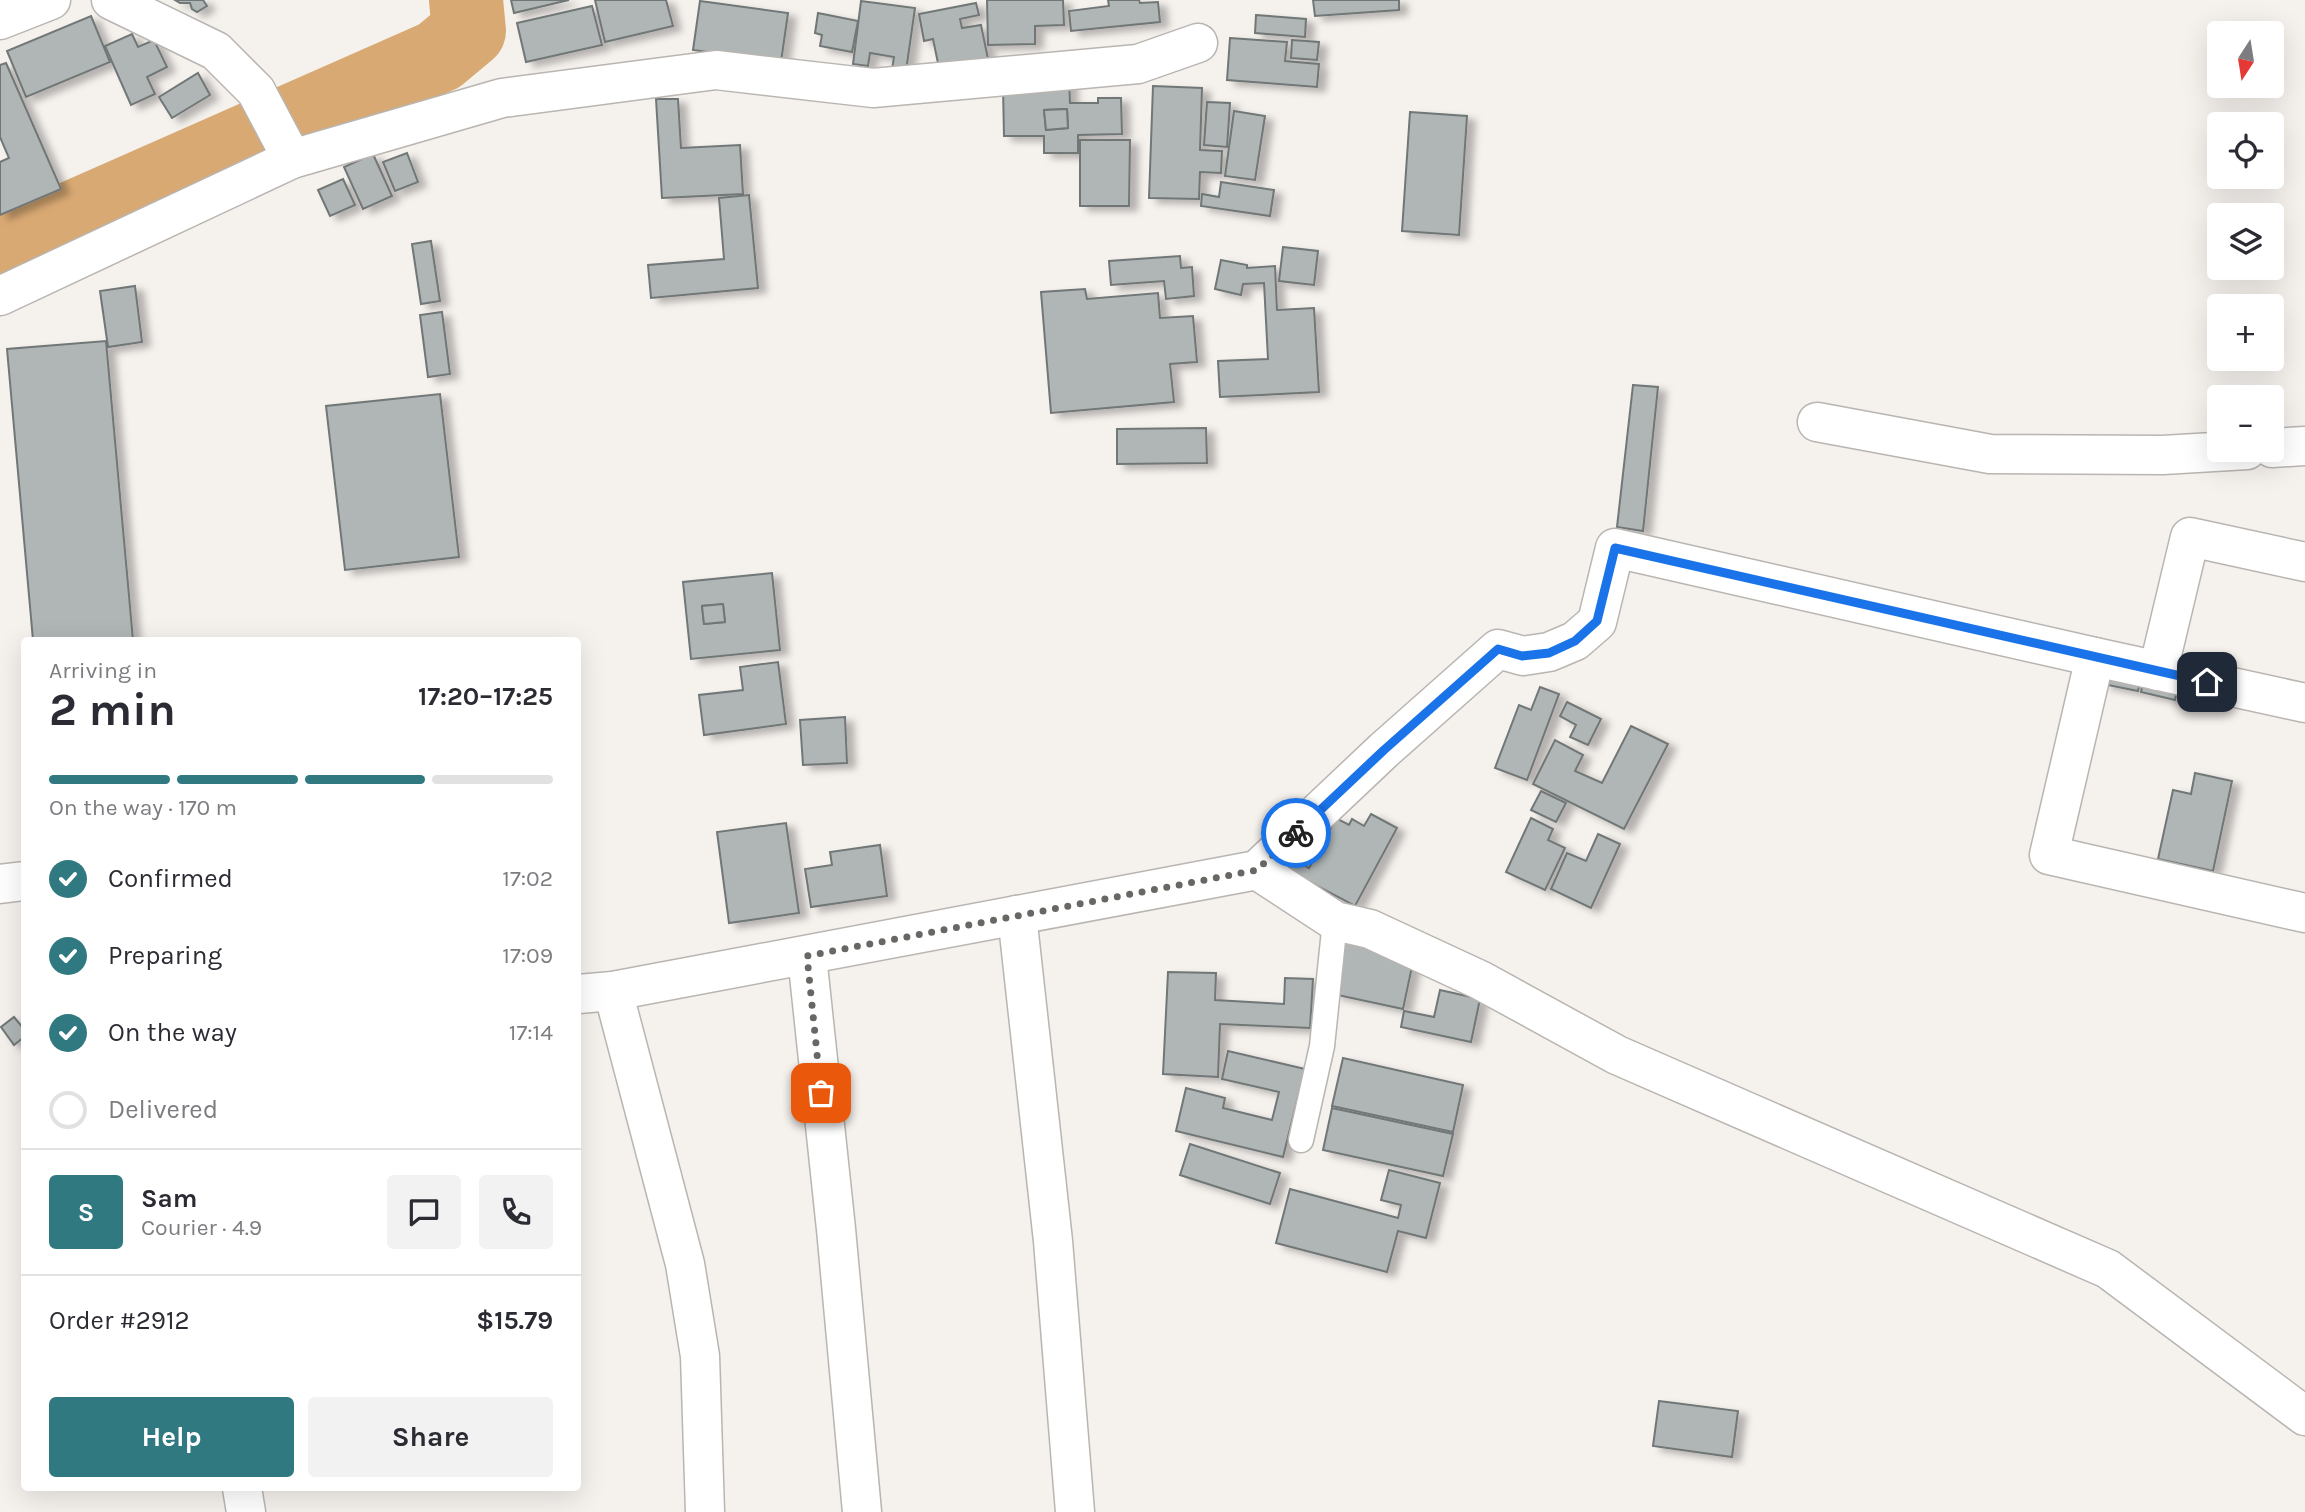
<!DOCTYPE html>
<meta charset="utf-8">
<style>
:root{--surface:#fff;--page:#f2f2f3;--text:#2b2b33;--muted:#7c7c81;--line:#e1e1e2;--accent:#307980}
body{margin:0;font-family:Karla,sans-serif;background:var(--page);color:var(--text);height:100vh;display:flex;flex-direction:column;font-size:26px;white-space:nowrap}
*{box-sizing:border-box;margin:0}
p{font-size:23px;color:var(--muted)}
.icon{flex:none;width:38px;height:38px;fill:none;stroke:currentColor;stroke-width:2;stroke-linecap:round;stroke-linejoin:round}
.map{position:relative;flex:1;overflow:hidden}
.details{position:absolute;left:21px;top:637px;width:560px;height:854px;display:flex;flex-direction:column;background:var(--surface);border-radius:7px;box-shadow:0 7px 28px #0002}
.details>*{flex:none}
.needle{width:46px;rotate:192deg}
.controls{position:absolute;left:2207px;top:21px;display:grid;gap:14px}
.controls a{display:grid;place-items:center;width:77px;height:77px;border-radius:7px;background:var(--surface);box-shadow:0 7px 28px #0002;font-size:35px}
.pin{position:absolute;display:grid;place-items:center;width:60px;height:60px;color:#fff;margin:-30px;border-radius:14px;box-shadow:0 4px 10px #0006}
.courier{position:absolute;display:grid;place-items:center;width:70px;height:70px;margin:-35px;border:5px solid #1a73e8;border-radius:50%;background:#fff;color:#222;box-shadow:0 2px 9px #0007}
.headline em{font-style:normal;font-weight:700}
.headline div{display:flex;flex-direction:column-reverse}
.headline{display:flex;align-items:center;justify-content:space-between;height:119px;padding:0 28px}
h1{font-size:46px;font-weight:700;line-height:52px}
.bar{display:grid;grid-template-columns:repeat(4,1fr);gap:10px 7px;align-content:center;height:84px;padding:0 28px}
.bar i{height:9px;border-radius:5px;background:var(--line)}
.bar .on{background:var(--accent)}
.bar p{grid-column:span 4}
.line{display:flex;align-items:center;gap:18px;padding:0 28px;border-top:2px solid var(--line)}
.line div{flex:1}
.round{display:grid;place-items:center;flex:none;width:74px;height:74px;border-radius:7px;background:var(--page)}
ol{padding:0 28px;list-style:none}
li{display:flex;align-items:center;gap:21px;height:77px}
li p{margin-inline-start:auto}
li .icon{padding:7px;border-radius:50%;background:var(--accent);color:#fff;stroke-width:4}
li:last-child{color:var(--muted)}
li i{width:38px;height:38px;border:4px solid var(--line);border-radius:50%}
.primary-button{display:flex;gap:14px;margin-top:auto;padding:14px 28px}
.primary-button a{flex:1;height:80px;border-radius:7px;background:var(--accent);color:#fff;font-size:28px;font-weight:700;line-height:80px;text-align:center}
.primary-button a+a{background:var(--page);color:var(--text)}
.map>svg:first-child{display:block}
.lines{fill:none;stroke-linecap:round;stroke-linejoin:round}
.river{stroke:#d9a973;stroke-width:74}
.building{fill:#b0b6b6;stroke:#717777;stroke-width:2;fill-rule:evenodd;filter:url(#shadow)}
.lane-casing{stroke:#b9b5b1;stroke-width:27}
.street-casing{stroke:#b9b5b1;stroke-width:41}
.lane{stroke:#fff;stroke-width:24}
.street{stroke:#fff;stroke-width:38}
.done{stroke:#696764;stroke-width:7;stroke-dasharray:0 12.6}
.route{stroke:#1a73e8;stroke-width:9}
</style>
<div class="map">
<svg width="2305" height="1512" viewBox="0 0 2305 1512">
<defs>
<filter id="shadow"><feDropShadow dx="8" dy="4.5" stdDeviation="3.5" flood-color="#0004"/></filter>
</defs>
<rect width="100%" height="100%" fill="#f5f1ed"/>
<g class="lines">
<!-- river -->
<polyline class="river" points="0,250 439,56 469,31 466,0"/>
</g>
<!-- building -->
<g class="building">
<polygon points="175,0 203,0 207,6 197,12 192,9 190,3 180,3"/>
<polygon points="511,0 569,0 514,13"/>
<polygon points="595,0 666,0 673,26 605,42"/>
<polygon points="987,0 1063,0 1064,25 1035,26 1035,44 988,45"/>
<polygon points="1108,0 1139,0 1140,3 1158,2 1160,22 1071,31 1069,11 1109,6"/>
<polygon points="1313,0 1399,0 1399,10 1315,16"/>
<polygon points="700,1 788,13 781,62 693,50"/>
<polygon points="861,1 915,8 906,71 892,69 894,57 870,53 868,66 853,64"/>
<polygon points="976,3 979,15 960,19 962,28 981,25 988,59 939,68 933,39 924,41 919,14"/>
<polygon points="592,6 602,45 526,62 517,23"/>
<polygon points="818,13 858,21 852,52 820,46 822,35 815,33"/>
<polygon points="1256,15 1306,19 1305,37 1255,33"/>
<polygon points="91,16 110,62 26,97 7,51"/>
<polygon points="132,34 138,47 154,40 167,67 147,77 155,94 131,105 105,46"/>
<polygon points="1230,38 1287,42 1285,61 1319,64 1317,87 1227,80"/>
<polygon points="1292,40 1319,42 1317,60 1291,58"/>
<polygon points="6,63 61,189 0,215 0,162 9,158 0,137 0,65"/>
<polygon points="198,73 210,95 172,118 159,97"/>
<path d="M1069,76l1,27h28v-5h23l1,36 -44,1v18h-34v-17h-40l-1,-49zM1067,109l1,19 -22,2 -2,-20z"/>
<polygon points="1153,86 1202,88 1200,150 1222,151 1221,173 1200,172 1199,199 1149,198"/>
<polygon points="656,99 678,99 681,148 740,145 743,194 662,198"/>
<polygon points="1207,102 1230,103 1227,147 1204,145"/>
<polygon points="1067,109 1068,128 1046,130 1044,110"/>
<polygon points="1234,111 1265,116 1255,180 1225,176"/>
<polygon points="1410,112 1467,116 1459,235 1402,231"/>
<polygon points="1080,140 1130,140 1129,206 1080,206"/>
<polygon points="407,153 418,182 395,191 383,162"/>
<polygon points="373,154 392,196 363,209 344,167"/>
<polygon points="343,179 355,205 330,216 318,190"/>
<polygon points="1221,182 1274,190 1270,216 1201,206 1202,194 1219,197"/>
<polygon points="749,195 758,288 651,298 648,265 724,259 719,198"/>
<polygon points="431,241 440,301 421,304 412,244"/>
<polygon points="1283,247 1318,251 1314,285 1279,281"/>
<polygon points="1180,256 1181,268 1192,267 1194,296 1166,299 1164,281 1111,285 1109,261"/>
<polygon points="1221,260 1247,265 1247,268 1275,266 1277,310 1314,308 1319,392 1220,397 1218,361 1268,359 1264,283 1243,284 1241,295 1215,289"/>
<polygon points="135,286 142,342 108,347 100,291"/>
<polygon points="1085,289 1087,299 1158,293 1160,318 1193,316 1197,362 1170,364 1174,402 1051,413 1041,292"/>
<polygon points="442,312 450,374 428,377 420,315"/>
<polygon points="106,341 133,640 33,640 7,349"/>
<polygon points="1633,385 1658,387 1643,531 1617,527"/>
<polygon points="440,394 459,557 345,570 326,406"/>
<polygon points="1206,428 1207,463 1117,464 1117,429"/>
<path d="M772,573l8,77 -89,9 -8,-77zM723,604l2,18 -21,2 -2,-18z"/>
<polygon points="723,604 725,622 704,624 702,606"/>
<polygon points="778,662 786,724 704,735 699,695 743,690 740,667"/>
<polygon points="2108,663 2142,670 2138,691 2103,684"/>
<polygon points="2145,671 2179,679 2175,700 2141,692"/>
<polygon points="1540,687 1559,694 1527,780 1495,768 1519,705 1531,710"/>
<polygon points="1567,702 1601,719 1588,745 1570,737 1576,725 1560,716"/>
<polygon points="845,717 847,763 803,765 800,720"/>
<polygon points="1631,726 1668,744 1624,829 1533,784 1555,740 1583,755 1575,771 1602,783"/>
<polygon points="2195,773 2232,781 2213,871 2158,859 2173,790 2191,794"/>
<polygon points="1541,791 1566,803 1556,822 1531,810"/>
<polygon points="1371,814 1397,828 1355,906 1287,870 1294,859 1309,868 1336,818 1349,825 1352,819 1364,826"/>
<polygon points="1531,818 1553,829 1548,840 1565,848 1545,890 1506,872"/>
<polygon points="786,823 799,913 729,923 717,832"/>
<polygon points="1598,834 1620,844 1591,908 1551,889 1567,853 1586,861"/>
<polygon points="880,845 887,896 811,907 805,869 832,865 830,852"/>
<polygon points="1344,942 1414,957 1403,1009 1333,994"/>
<polygon points="1168,972 1216,973 1215,1000 1284,1004 1285,978 1313,979 1310,1028 1220,1024 1218,1077 1163,1074"/>
<polygon points="1440,990 1480,999 1471,1042 1401,1027 1404,1011 1434,1017"/>
<polygon points="14,1017 24,1029 24,1037 14,1045 1,1027"/>
<polygon points="1228,1051 1305,1069 1283,1157 1176,1131 1186,1088 1225,1098 1223,1108 1272,1120 1279,1092 1222,1079"/>
<polygon points="1343,1058 1463,1085 1453,1132 1332,1106"/>
<polygon points="1332,1108 1453,1134 1443,1176 1323,1150"/>
<polygon points="1190,1144 1280,1173 1270,1204 1180,1175"/>
<polygon points="1389,1170 1440,1183 1426,1238 1398,1231 1387,1272 1276,1243 1290,1189 1398,1218 1401,1205 1381,1200"/>
<polygon points="1659,1401 1738,1411 1732,1457 1653,1446"/>
</g>
<g class="lines">
<defs>
<polyline id="lane" points="1301,1140 1322,1046 1335,921"/>
<g id="street">
<polyline points="111,0 216,51 256,91 292,159"/>
<polyline points="0,20 51,0"/>
<polyline points="0,296 292,159 502,98 716,70 873,88 1138,64 1198,43"/>
<polyline points="1817,422 1990,454 2163,455 2247,450"/>
<polyline points="2272,448 2305,446"/>
<polyline points="2095,657 2305,703"/>
<polyline points="2158,671 2190,537 2305,562"/>
<polyline points="1257,870 1335,921 1370,929 1480,980 1617,1055 2108,1269 2305,1416"/>
<polyline points="0,884 24,881"/>
<polyline points="1017,915 1053,1241 1075,1512"/>
<polyline points="807,956 836,1229 862,1512"/>
<polyline points="613,991 685,1264 700,1356 705,1512"/>
<polyline points="578,994 613,991 1257,870 1384,750 1498,649 1523,656 1549,652 1575,641 1597,622 1615,548 2095,657 2049,855 2305,913"/>
<polyline points="242,1488 246,1512"/>
</g>
</defs>
<!-- lane casing -->
<use href="#lane" class="lane-casing"/>
<!-- street casing -->
<use href="#street" class="street-casing"/>
<!-- lane -->
<use href="#lane" class="lane"/>
<!-- street -->
<use href="#street" class="street"/>
</g>
<g class="lines">
<!-- done -->
<polyline class="done" points="821,1093 807,956 1257,870 1296,833"/>
<!-- route -->
<polyline class="route" points="1296,833 1384,750 1498,649 1522,656 1549,653 1575,641 1597,621 1615,548 2207,682"/>
</g>
</svg>
<div class="controls">
<a><svg class="needle" viewBox="-14 -14 28 28"><path d="M0-13l5 13h-10z" fill="#e53935"/><path d="M0 13l5-13h-10z" fill="#7c7c81"/></svg></a>
<a><svg class="icon" aria-label="locate" viewBox="0 0 24 24"><circle cx="12" cy="12" r="6"/><path d="M12 2v4M12 18v4M2 12h4M18 12h4"/></svg></a>
<a><svg class="icon" aria-label="layers" viewBox="0 0 24 24"><path d="M12 4l9 5-9 5-9-5zM3 14l9 5 9-5"/></svg></a>
<a>+</a>
<a>−</a>
</div>
<div class="pin" style="left:821px;top:1093px;background:#ea580c"><svg class="icon" aria-label="bag" viewBox="0 0 24 24"><path d="M5 8h14l-1 12H6zM9 8a3 3 0 0 1 6 0"/></svg></div>
<div class="pin" style="left:2207px;top:682px;background:#1f2937"><svg class="icon" aria-label="home" viewBox="0 0 24 24"><path d="M3 11l9-7 9 7M6 9v11h12V9"/></svg></div>
<div class="courier" style="left:1296px;top:833px"><svg class="icon" aria-label="bike" viewBox="0 0 24 24"><circle cx="6" cy="16" r="4"/><circle cx="18" cy="16" r="4"/><path d="M6 16l4-8h5l3 8M10 8l3 8H6M13 5h3"/></svg></div>
<section class="details">
<div class="headline"><div><h1>2 min</h1><p>Arriving in</p></div><em>17:20–17:25</em></div>
<div class="bar"><i class="on"></i><i class="on"></i><i class="on"></i><i></i><p>On the way · 170 m</p></div>
<ol>
<li><svg class="icon" aria-label="check" viewBox="0 0 24 24"><path d="M5 12l5 5 9-10"/></svg>Confirmed<p>17:02</p></li>
<li><svg class="icon" aria-label="check" viewBox="0 0 24 24"><path d="M5 12l5 5 9-10"/></svg>Preparing<p>17:09</p></li>
<li><svg class="icon" aria-label="check" viewBox="0 0 24 24"><path d="M5 12l5 5 9-10"/></svg>On the way<p>17:14</p></li>
<li><i></i>Delivered</li>
</ol>
<div class="line" style="height:126px"><b class="round" style="background:var(--accent);color:#fff">S</b><div><b>Sam</b><p>Courier · 4.9</p></div><a class="round"><svg class="icon" aria-label="chat" viewBox="0 0 24 24"><path d="M4 5h16v11H9l-5 4z"/></svg></a><a class="round"><svg class="icon" aria-label="phone" viewBox="0 0 24 24"><path d="M5 4h4l2 5-3 2q2 4 5 5l2-3 5 2v4C11 20 4 13 5 4z"/></svg></a></div>
<div class="line" style="height:91px"><div>Order #2912</div><b>$15.79</b></div>
<div class="primary-button"><a>Help</a><a>Share</a></div>
</section>
</div>
